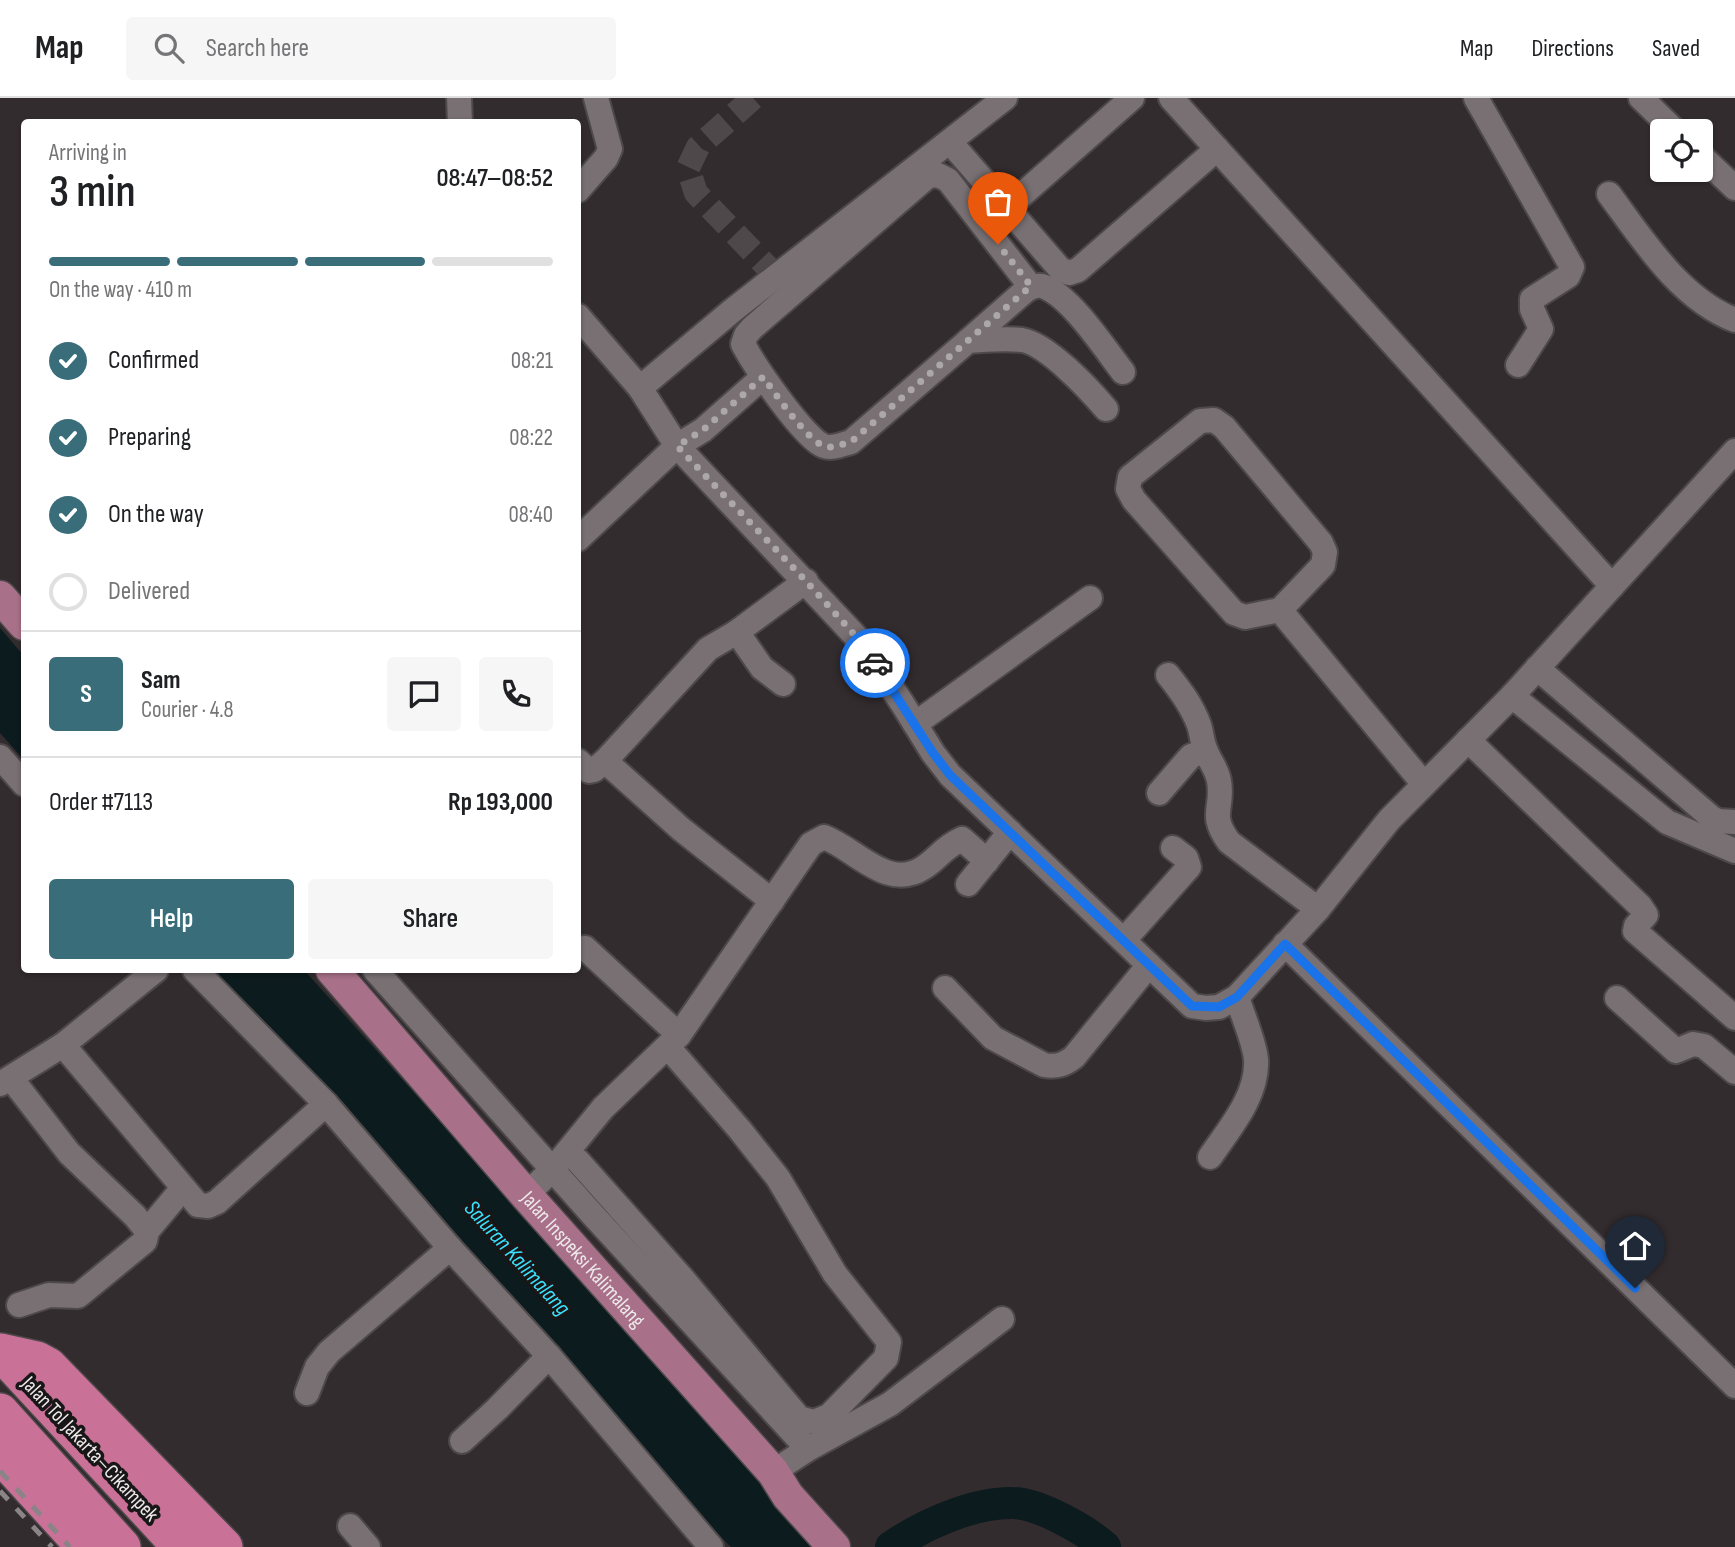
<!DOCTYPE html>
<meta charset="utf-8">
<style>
:root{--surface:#fff;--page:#f6f6f6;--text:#202124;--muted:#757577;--line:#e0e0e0;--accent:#386d79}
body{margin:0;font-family:"Sofia Sans Condensed",sans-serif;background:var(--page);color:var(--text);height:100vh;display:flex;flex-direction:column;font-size:26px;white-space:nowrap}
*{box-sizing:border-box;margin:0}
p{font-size:23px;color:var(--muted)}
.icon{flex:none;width:38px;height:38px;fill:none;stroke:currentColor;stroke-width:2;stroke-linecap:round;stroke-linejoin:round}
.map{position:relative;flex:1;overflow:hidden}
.details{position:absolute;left:21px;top:21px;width:560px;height:854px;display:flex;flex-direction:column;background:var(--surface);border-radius:7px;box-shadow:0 2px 5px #0004}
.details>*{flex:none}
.tools{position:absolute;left:1650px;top:21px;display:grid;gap:14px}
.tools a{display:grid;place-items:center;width:63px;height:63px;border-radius:7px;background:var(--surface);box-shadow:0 2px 5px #0004;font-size:35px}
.pin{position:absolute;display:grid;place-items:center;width:60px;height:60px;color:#fff;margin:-72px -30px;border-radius:50% 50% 50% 0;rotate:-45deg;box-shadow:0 0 7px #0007}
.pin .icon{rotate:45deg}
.courier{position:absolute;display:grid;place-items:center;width:70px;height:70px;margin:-35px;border:5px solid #1a73e8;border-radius:50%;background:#fff;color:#222;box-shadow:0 2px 9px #0007}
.summary em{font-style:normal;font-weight:600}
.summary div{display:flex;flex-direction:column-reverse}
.summary{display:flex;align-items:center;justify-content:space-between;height:119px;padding:0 28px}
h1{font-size:46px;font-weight:600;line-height:52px}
.bar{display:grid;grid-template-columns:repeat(4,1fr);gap:10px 7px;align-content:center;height:84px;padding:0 28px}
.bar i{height:9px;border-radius:5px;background:var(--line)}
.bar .active{background:var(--accent)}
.bar p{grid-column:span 4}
.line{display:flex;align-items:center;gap:18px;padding:0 28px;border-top:2px solid var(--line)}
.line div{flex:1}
.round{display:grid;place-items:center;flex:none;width:74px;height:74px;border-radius:7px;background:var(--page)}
ol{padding:0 28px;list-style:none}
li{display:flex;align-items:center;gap:21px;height:77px}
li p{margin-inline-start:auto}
li .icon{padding:7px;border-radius:50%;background:var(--accent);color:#fff;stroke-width:4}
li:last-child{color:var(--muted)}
li i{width:38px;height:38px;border:4px solid var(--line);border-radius:50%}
.primary-button{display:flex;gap:14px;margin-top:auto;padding:14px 28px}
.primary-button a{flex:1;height:80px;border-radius:7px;background:var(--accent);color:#fff;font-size:28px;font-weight:600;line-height:80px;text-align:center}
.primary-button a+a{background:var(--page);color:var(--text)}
header{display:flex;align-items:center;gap:42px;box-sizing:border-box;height:98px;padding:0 35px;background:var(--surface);border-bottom:2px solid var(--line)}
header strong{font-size:33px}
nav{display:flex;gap:38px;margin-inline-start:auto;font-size:24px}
.search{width:490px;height:63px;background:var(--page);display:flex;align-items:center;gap:18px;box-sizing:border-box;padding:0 24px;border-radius:7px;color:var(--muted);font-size:26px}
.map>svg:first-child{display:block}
.water{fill:#0c1b1e}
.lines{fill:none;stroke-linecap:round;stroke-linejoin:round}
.river{stroke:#0c1b1e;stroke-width:32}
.minor-tunnel{stroke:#4f484b;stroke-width:24;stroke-dasharray:24 12;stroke-linecap:butt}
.minor-casing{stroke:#4d484a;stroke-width:28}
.major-casing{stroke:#4d484a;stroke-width:35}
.highway-casing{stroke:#4d484a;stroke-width:40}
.minor{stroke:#787073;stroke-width:24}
.major{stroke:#a97189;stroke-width:32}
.highway{stroke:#ca7198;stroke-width:37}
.rail{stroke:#8a8487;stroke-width:5;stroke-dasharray:12 12;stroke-linecap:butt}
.done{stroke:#aca7a9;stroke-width:7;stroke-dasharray:0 12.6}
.route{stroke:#1a73e8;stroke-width:9}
.labels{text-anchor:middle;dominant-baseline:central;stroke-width:7;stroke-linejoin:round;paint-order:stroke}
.street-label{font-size:21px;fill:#ede9ea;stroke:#181617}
.water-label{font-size:23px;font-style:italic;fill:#3be0fc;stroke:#181617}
</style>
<header>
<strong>Map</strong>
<div class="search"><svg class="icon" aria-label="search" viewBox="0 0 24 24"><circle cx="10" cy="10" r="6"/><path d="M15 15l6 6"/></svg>Search here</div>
<nav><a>Map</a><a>Directions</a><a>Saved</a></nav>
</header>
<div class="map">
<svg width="1735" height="1449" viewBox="0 0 1735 1449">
<rect width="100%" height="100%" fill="#332c2f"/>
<!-- water -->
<g class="water">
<polygon points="0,530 24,558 24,662 0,635"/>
<polygon points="213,872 304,872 822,1449 731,1449 662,1381"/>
</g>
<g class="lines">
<!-- river -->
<path class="river" d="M891,1449c32,-22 82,-45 122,-44 25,0 73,27 92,44"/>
<!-- minor-tunnel -->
<polyline class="minor-tunnel" points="753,0 698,49 688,70 696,95 776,178"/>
<defs>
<g id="minor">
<polyline points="459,0 460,24"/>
<polyline points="1171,0 1612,488"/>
<polyline points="1476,0 1572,169 1568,178 1532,201 1532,211 1541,231 1518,267"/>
<polyline points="1641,0 1675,33"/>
<polyline points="950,44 1060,171 1069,175 1078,172 1217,51"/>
<polyline points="1701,58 1735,90"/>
<polyline points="578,92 606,60 610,51 596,0"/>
<path d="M1609,96c34,46 71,105 126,126"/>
<polyline points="1007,110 1132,0"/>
<path d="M1031,189l-83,-107 -10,-5 -10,1 -176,152 -6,7 -3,9c11,21 61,95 81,102 9,3 18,-2 27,-4l117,-101c18,-1 37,-3 54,-1 25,4 67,49 84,69"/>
<polyline points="578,218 640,290 677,348 861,544 902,605 933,655 950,677 1192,908 1206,910 1219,909 1237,899 1318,811 1389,722 1512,598 1735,353"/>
<path d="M968,243l57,-50c6,-4 13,-7 20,-4 27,11 60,62 78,85"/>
<polyline points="640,290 733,212 1005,0"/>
<polygon points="1214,322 1224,329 1321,445 1325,454 1323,467 1280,512 1245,519 1234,515 1134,402 1128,391 1130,379 1200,323"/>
<polyline points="578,441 677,348 703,332 763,279"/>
<polyline points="1280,512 1423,685"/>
<polyline points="1537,570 1712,720 1718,723 1735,724"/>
<path d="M1168,577c13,16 24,31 31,50 3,9 3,18 7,26 4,11 11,18 13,30 5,28 -11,32 10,61l89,67"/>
<polyline points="783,586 762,570 737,534 806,483"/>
<polyline points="1512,598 1667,724 1735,753"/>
<polyline points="915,626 1090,500"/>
<polyline points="1468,642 1640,808 1646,817 1636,828 1635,833 1735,920"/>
<polyline points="0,659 24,686"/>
<polyline points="578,663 589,673 594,672 605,663 708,551 737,534"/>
<polyline points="605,663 681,731 772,803"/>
<polyline points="1159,695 1191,658 1205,653"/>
<polyline points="968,786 1010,734"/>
<polyline points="1124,842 1189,769 1186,760 1173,750"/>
<polyline points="1285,846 1735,1288"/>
<polyline points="585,850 679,937"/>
<polyline points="195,872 326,1006 450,1150 549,1258 711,1449"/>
<polyline points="375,872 592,1116 808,1351"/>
<path d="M945,890l48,50 51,27c12,2 20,0 30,-8l75,-92"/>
<polyline points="1617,900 1676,953 1693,946 1704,948 1735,974"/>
<polyline points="63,947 198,1107 208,1108 217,1104 326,1006"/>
<polyline points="11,980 69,1055 135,1118 147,1133"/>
<polyline points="0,986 63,947 156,872"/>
<path d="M1210,1059c19,-28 48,-61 46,-97 -1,-17 -14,-46 -19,-63"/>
<polyline points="578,1063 682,1180 799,1320 814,1324 829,1318 886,1260 889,1244 835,1176 778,1080 740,1032 668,949"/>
<path d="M526,1097l27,-26 50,-61 76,-73 132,-191 13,-7c32,12 63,54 99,31 16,-10 19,-20 39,-29l25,22"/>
<polyline points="19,1207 49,1197 78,1198 145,1143 147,1133 183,1090"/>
<polyline points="307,1295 317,1269 329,1254 450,1150"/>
<polyline points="462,1343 497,1311 549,1258"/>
<polyline points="773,1374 808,1351 890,1306 1002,1221"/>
<polyline points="350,1428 368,1449"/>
</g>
<g id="major">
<polyline points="0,499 24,526"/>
<path id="s1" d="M332,872l194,225 247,277 15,24 46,51"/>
</g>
<g id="highway">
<polyline points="1,1254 37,1262 48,1268 224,1449"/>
<polyline points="10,1264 181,1449"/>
<polyline points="0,1314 122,1449"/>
<polyline points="0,1356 85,1449"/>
</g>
</defs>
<!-- minor casing -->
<use href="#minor" class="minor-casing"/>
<!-- major casing -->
<use href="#major" class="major-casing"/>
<!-- highway casing -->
<use href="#highway" class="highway-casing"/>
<!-- minor -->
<use href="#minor" class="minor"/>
<!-- major -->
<use href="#major" class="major"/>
<!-- highway -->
<use href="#highway" class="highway"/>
<!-- rail -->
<g class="rail">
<polyline points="0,1373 70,1449"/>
<polyline points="0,1393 52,1449"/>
</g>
</g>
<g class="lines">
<!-- done -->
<path class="done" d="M875,565l-14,-21 -55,-61 -129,-135 26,-16 60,-53c12,16 44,63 61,69 9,3 18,-2 27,-4l180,-156 -33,-42"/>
<!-- route -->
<polyline class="route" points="875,565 933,655 950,677 1192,908 1219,909 1237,899 1285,846 1635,1190"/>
</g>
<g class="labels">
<!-- street labels -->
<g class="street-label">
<text stroke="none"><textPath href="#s1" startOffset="383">Jalan Inspeksi Kalimalang</textPath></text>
<text transform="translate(90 1351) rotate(47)">Jalan Tol Jakarta–Cikampek</text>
</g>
<!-- water labels -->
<g class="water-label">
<text transform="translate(517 1160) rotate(48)">Saluran Kalimalang</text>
</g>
</g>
</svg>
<div class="tools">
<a><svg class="icon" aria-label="locate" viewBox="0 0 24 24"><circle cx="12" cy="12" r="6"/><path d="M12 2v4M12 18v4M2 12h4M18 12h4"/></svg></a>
</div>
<div class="pin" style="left:998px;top:146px;background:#ea580c"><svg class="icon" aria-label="bag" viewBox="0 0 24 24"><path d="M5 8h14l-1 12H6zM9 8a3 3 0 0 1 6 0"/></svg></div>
<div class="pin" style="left:1635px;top:1190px;background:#1f2937"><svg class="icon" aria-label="home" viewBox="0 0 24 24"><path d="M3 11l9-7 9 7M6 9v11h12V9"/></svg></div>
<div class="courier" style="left:875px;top:565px"><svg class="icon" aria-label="car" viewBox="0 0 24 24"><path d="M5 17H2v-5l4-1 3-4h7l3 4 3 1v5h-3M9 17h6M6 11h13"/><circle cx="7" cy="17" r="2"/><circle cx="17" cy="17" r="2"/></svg></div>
<section class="details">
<div class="summary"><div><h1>3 min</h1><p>Arriving in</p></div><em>08:47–08:52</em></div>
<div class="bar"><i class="active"></i><i class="active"></i><i class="active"></i><i></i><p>On the way · 410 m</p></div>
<ol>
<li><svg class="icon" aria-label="check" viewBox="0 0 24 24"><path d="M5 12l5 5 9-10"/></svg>Confirmed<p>08:21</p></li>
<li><svg class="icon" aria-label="check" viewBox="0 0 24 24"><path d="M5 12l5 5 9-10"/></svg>Preparing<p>08:22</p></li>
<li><svg class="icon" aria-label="check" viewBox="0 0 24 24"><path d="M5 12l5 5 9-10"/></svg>On the way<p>08:40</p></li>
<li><i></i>Delivered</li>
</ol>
<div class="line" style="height:126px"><b class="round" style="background:var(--accent);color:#fff">S</b><div><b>Sam</b><p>Courier · 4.8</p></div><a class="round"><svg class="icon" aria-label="chat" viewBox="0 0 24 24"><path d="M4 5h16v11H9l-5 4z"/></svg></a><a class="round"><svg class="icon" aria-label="phone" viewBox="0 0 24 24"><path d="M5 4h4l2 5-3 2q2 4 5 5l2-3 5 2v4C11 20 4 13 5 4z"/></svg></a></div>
<div class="line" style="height:91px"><div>Order #7113</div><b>Rp 193,000</b></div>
<div class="primary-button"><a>Help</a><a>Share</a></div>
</section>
</div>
